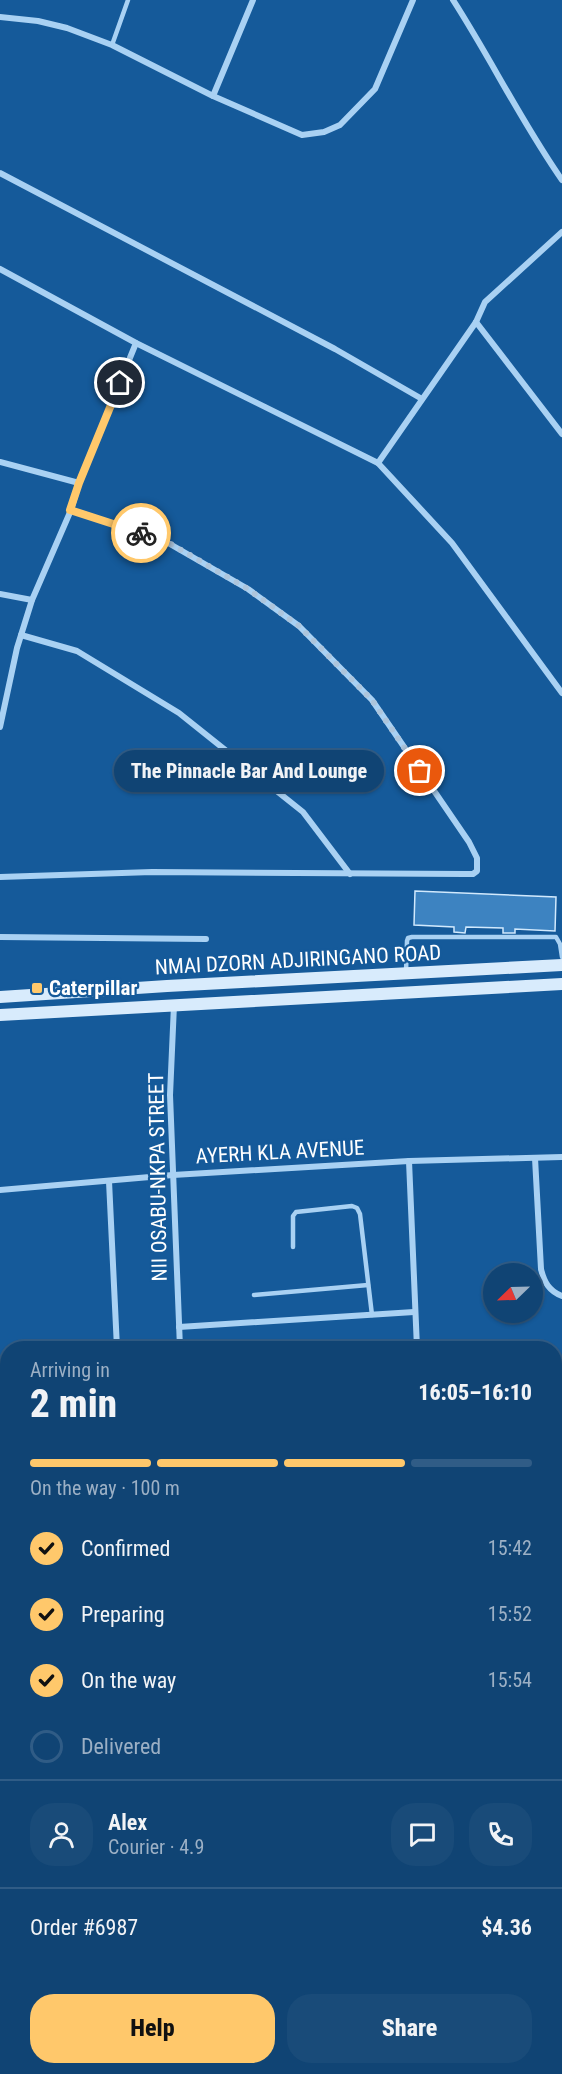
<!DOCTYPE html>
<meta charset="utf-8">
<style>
:root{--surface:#104474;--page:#194b79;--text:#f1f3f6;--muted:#9cb0c5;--line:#305c86;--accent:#ffc86b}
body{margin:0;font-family:"Roboto Condensed",sans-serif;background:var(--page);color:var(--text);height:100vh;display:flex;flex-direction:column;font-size:22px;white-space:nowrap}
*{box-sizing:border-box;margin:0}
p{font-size:20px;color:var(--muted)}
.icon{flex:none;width:33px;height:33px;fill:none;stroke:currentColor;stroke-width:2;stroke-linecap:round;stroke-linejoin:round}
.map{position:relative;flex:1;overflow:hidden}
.drawer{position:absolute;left:0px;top:1341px;width:562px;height:734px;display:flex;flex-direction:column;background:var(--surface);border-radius:24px 24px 0 0;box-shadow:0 2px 4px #0004,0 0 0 2px var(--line)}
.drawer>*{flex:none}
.needle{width:39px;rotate:247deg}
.fabs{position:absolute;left:483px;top:1263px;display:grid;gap:12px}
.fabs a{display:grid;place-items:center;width:60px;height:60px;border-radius:50%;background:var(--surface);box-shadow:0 2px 4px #0004,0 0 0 2px var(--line);font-size:30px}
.pin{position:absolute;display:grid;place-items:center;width:51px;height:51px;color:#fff;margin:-26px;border:3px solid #fff;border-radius:50%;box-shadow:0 2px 6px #0007}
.courier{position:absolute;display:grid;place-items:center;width:60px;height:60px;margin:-30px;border:4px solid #ffc86b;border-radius:50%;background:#fff;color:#222;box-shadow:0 2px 8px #0007}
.bubble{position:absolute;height:42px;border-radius:21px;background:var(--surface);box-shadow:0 2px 4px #0004,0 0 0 2px var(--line);font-size:20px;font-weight:800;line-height:42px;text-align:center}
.head em{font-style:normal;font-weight:800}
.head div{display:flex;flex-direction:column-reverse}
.head{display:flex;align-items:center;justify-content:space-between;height:102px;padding:0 30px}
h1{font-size:39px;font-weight:800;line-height:45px}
.bar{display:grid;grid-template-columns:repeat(4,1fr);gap:9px 6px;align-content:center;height:72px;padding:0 30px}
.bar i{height:8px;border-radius:4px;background:var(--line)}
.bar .current{background:var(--accent)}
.bar p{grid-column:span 4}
.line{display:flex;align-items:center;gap:15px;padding:0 30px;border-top:2px solid var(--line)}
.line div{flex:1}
.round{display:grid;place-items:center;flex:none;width:63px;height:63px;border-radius:24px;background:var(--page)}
ol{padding:0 30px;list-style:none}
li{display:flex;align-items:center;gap:18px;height:66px}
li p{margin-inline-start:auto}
li .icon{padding:6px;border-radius:50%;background:var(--accent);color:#111;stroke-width:4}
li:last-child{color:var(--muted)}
li i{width:33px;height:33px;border:3px solid var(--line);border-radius:50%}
.button{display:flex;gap:12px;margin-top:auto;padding:12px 30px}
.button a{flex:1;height:69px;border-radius:24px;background:var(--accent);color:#111;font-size:24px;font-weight:800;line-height:69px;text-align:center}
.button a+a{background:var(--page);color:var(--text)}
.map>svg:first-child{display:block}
.building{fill:#3d83c1;stroke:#d1e9fd;stroke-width:1.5}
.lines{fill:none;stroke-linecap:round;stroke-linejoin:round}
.service{stroke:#a9d1f3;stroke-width:4.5}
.minor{stroke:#a9d1f3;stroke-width:6}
.secondary{stroke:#d8ebfc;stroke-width:12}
.done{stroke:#adc5dc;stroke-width:6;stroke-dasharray:0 10.8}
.route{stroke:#ffc86b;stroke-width:8}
.poi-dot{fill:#ffc86b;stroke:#155a9a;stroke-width:2}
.labels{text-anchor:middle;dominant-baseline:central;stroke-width:4.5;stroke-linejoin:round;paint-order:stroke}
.street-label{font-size:21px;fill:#fff;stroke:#155a9a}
.poi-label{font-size:21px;font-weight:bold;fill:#fff;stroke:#155a9a;text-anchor:start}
</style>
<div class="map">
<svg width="562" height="2074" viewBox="0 0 562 2074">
<rect width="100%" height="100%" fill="#155a9a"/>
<!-- building -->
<polygon class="building" points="415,891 556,897 555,931 515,929 515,933 503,933 503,928 466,927 465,933 454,932 454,927 414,925"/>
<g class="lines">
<!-- service -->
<g class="service">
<polyline points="112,45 128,0"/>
<polyline points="406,972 407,941 408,938 412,937 556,937 560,944 562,957"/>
<polyline points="293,1247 293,1216 296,1212 352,1206 357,1208 360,1214 372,1315"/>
<polyline points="254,1295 368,1285"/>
</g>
<!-- minor -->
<g class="minor">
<path d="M453,0c38,59 69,123 109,180"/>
<polyline points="0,17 38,21 67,28 112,45 213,96 302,135 324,132 340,125 375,89 413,0"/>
<polyline points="213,96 253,0"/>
<polyline points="0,173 335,349 422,399"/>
<polyline points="0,269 136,343 378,463 452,543 562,693"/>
<polyline points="476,322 562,434"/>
<polyline points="0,462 79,483"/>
<polyline points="378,463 476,322 485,302 562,232"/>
<polyline points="0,594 32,600"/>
<polyline points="21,635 77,651 179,713 303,812 350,874"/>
<polyline points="0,727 17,648 32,600 71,510 79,483 136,343"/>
<polyline points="0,877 152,872 465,874 473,874 477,871 477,858 469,842 372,700 299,626 248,589 163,540 71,510"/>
<polyline points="0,937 206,939"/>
<polyline points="174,1005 170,1095 180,1348"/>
<path d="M535,1158l6,111c3,13 8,22 21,27"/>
<polyline points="409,1161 417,1348"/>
<polyline points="109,1181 117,1348"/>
<polyline points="0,1190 173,1175 409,1161 562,1157"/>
<polyline points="179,1327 414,1312"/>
<polyline points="555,1640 562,1640"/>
<polyline points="0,1644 8,1643"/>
<polyline points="0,1787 8,1787"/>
<polyline points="555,1798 562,1798"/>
<polyline points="0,1946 8,1946"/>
<polyline points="555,2017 562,2018"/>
<polyline points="374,2067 374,2074"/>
<polyline points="534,2074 535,2067"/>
</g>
<!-- secondary -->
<g class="secondary">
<polyline points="0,997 167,986 562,965"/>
<polyline points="0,1015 562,984"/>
</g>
</g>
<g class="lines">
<!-- done -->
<polyline class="done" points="141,533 164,540 248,589 299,626 372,700 420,771"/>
<!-- route -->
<polyline class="route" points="120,383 79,483 70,510 141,533"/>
</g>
<!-- markers -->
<rect class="poi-dot" x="31" y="982" width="12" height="12" rx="3"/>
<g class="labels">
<!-- street labels -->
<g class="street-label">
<text transform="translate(298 960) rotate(-3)">NMAI DZORN ADJIRINGANO ROAD</text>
<text transform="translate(280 1152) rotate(-3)">AYERH KLA AVENUE</text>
<text transform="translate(158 1177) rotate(-91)">NII OSABU-NKPA STREET</text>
</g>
<!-- poi labels -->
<g class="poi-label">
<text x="49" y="988">Caterpillar</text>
</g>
</g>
</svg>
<div class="fabs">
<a><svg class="needle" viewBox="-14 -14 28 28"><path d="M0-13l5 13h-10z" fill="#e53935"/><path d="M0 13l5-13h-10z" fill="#9cb0c5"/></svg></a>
</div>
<div class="pin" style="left:420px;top:771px;background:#ea580c"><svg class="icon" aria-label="bag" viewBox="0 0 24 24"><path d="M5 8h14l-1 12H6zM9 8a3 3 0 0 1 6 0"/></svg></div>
<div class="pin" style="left:120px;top:383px;background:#1f2937"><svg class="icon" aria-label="home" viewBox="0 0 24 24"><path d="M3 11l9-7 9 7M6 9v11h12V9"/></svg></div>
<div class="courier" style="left:141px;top:533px"><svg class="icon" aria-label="bike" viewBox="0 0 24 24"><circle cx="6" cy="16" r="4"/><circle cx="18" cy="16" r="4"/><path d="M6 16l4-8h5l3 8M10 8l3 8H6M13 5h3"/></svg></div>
<div class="bubble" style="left:114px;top:750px;width:270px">The Pinnacle Bar And Lounge</div>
<section class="drawer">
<div class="head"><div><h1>2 min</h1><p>Arriving in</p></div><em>16:05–16:10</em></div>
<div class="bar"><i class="current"></i><i class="current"></i><i class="current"></i><i></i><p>On the way · 100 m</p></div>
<ol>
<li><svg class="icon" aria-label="check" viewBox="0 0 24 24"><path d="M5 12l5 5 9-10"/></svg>Confirmed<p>15:42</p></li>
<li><svg class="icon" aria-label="check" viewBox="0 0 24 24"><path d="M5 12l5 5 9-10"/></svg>Preparing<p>15:52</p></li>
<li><svg class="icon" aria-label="check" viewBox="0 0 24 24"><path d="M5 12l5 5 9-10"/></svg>On the way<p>15:54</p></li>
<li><i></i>Delivered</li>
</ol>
<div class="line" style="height:108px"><a class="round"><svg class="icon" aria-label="person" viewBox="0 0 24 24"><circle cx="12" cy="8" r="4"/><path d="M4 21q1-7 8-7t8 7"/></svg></a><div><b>Alex</b><p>Courier · 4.9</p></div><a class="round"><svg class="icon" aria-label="chat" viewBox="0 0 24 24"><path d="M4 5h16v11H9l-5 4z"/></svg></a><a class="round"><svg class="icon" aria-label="phone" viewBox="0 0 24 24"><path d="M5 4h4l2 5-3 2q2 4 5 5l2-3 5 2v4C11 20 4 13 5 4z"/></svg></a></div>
<div class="line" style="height:78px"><div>Order #6987</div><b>$4.36</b></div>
<div class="button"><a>Help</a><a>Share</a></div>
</section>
</div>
